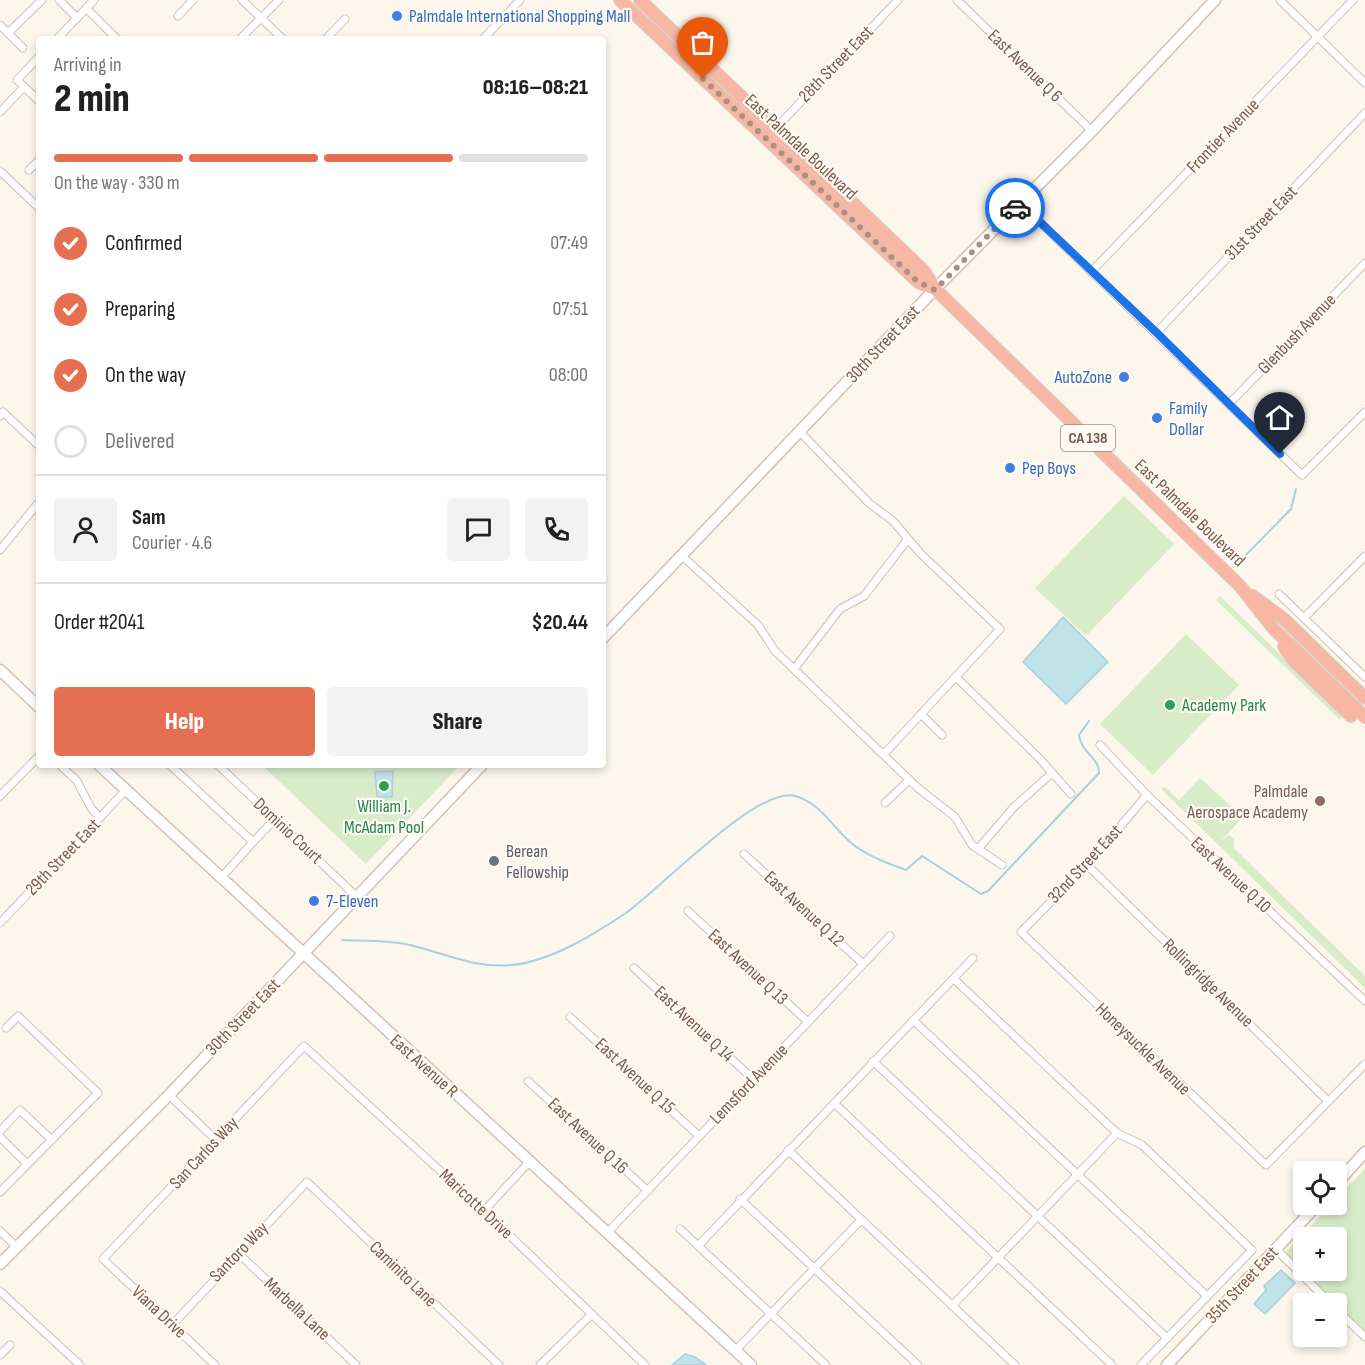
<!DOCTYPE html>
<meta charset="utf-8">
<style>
:root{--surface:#fff;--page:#f2f2f2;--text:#222;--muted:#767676;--line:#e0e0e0;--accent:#e76f51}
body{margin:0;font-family:"Sofia Sans Condensed",sans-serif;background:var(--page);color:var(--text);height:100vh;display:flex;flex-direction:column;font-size:22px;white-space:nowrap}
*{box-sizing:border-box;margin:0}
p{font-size:20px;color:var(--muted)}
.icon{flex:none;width:33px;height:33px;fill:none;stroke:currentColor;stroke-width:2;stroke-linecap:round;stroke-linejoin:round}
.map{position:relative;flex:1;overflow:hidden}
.sheet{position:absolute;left:36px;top:36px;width:570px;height:732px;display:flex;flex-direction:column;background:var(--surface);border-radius:6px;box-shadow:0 3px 9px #0003}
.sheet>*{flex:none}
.tools{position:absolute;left:1293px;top:1161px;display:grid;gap:12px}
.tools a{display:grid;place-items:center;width:54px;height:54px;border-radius:6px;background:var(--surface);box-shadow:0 3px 9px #0003;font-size:30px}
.pin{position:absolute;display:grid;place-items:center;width:51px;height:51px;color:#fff;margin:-62px -26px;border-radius:50% 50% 50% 0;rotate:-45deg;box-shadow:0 0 6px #0007}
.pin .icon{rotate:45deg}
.courier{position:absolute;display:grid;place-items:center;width:60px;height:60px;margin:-30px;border:4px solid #1a73e8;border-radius:50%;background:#fff;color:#222;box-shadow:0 2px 8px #0007}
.summary em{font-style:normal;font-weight:800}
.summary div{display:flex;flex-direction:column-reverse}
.summary{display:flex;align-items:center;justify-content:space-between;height:102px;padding:0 18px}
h1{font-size:39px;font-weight:800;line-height:45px}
.bar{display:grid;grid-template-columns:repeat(4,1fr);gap:9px 6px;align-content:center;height:72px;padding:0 18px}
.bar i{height:8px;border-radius:4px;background:var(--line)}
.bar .selected{background:var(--accent)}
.bar p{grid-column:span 4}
.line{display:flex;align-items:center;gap:15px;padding:0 18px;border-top:2px solid var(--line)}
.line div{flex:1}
.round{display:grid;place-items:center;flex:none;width:63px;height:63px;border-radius:6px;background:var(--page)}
ol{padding:0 18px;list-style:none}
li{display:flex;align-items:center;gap:18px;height:66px}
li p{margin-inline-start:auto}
li .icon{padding:6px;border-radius:50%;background:var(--accent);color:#fff;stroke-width:4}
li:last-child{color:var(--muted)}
li i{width:33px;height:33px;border:3px solid var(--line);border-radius:50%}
.cta{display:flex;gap:12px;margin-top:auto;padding:12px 18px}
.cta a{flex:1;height:69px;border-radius:6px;background:var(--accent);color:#fff;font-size:24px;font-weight:800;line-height:69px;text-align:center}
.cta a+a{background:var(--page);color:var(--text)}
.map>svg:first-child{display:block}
.green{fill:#d8ecc9;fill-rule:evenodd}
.water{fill:#bfe3e8;stroke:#a5d3da;stroke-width:1.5}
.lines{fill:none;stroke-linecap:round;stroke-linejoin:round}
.stream{stroke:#a5d3da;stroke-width:2}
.street-casing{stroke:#d1beb0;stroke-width:9}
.secondary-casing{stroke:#d6c0b0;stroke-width:13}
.highway-casing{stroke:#dad1cd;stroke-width:14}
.street{stroke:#fff;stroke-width:7}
.secondary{stroke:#fff;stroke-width:10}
.highway{stroke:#f7b7a3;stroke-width:12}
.done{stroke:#a89285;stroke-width:6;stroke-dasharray:0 10.8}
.route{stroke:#1a73e8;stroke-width:8}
.shop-dot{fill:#3f7fe0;stroke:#fffaf3;stroke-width:2}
.leisure-dot{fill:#2e9e5b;stroke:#fffaf3;stroke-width:2}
.education-dot{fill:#8d6e63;stroke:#fffaf3;stroke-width:2}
.worship-dot{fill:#6b7280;stroke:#fffaf3;stroke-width:2}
.labels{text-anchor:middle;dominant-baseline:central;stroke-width:4.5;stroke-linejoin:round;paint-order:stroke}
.shield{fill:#fffaf3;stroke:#a28b7f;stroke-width:1.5}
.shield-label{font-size:16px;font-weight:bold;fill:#7a5c4d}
.shop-label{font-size:18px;fill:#366cbe;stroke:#fffaf3;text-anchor:start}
.street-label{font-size:18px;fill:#7a5c4d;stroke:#fffaf3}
.leisure-label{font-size:18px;fill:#27864d;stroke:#fffaf3;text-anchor:start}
.education-label{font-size:18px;fill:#785e54;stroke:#fffaf3;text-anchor:end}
.worship-label{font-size:18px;fill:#5b616d;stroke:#fffaf3;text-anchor:start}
</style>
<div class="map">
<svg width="1365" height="1365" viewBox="0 0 1365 1365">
<rect width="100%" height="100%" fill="#fdf6ec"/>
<!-- green -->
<g class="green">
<polygon points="1124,496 1174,544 1086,636 1035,588"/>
<polygon points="1220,596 1343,716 1340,720 1216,600"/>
<polygon points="1186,634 1239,685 1153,775 1100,724"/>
<polygon points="262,765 460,765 366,864"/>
<polygon points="1200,778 1243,817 1221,841 1229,835 1234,839 1234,848 1365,976 1365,988 1161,789 1165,787 1179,800"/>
<path d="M1365,1168v175l-28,-28 -1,-11 -11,-1 -46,-44 52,-54 5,-1 1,-5zM1304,1238h32v32h-32z"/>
</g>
<!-- water -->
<g class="water">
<polygon points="1063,617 1108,662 1066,704 1023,662"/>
<polygon points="393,771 392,797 377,797 375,772"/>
<polygon points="1281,1270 1295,1283 1265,1314 1254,1304 1266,1290 1264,1286"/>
<polygon points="685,1354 695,1357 706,1365 672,1365"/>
</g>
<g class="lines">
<!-- stream -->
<g class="stream">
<polyline points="1238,563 1291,509 1296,489"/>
<path d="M342,940c22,1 46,0 68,5 34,8 66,24 102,20 39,-4 81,-30 114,-52 33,-23 132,-128 169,-117 24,6 37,30 55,46 15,13 37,21 56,28l16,-14 59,38 7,-3 111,-118c1,-15 -18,-20 -20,-38l10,-14"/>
</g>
<defs>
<g id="street">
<polyline points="59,0 77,18"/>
<polyline points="242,0 283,39"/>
<polyline points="957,0 1092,131"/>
<polyline points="1280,0 1365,83"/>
<polyline points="86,8 117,39"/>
<polyline points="178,16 193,0"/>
<polyline points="0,25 23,48"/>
<polyline points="8,33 42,0"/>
<polyline points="57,39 94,0"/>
<polyline points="240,39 279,0"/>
<polyline points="326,39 345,19"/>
<polyline points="483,39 520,0"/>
<polyline points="39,57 17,80 39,101"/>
<polyline points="0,112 24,87"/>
<polyline points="775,129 898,0"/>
<polyline points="29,170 39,160"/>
<polyline points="0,171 39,208"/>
<polyline points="1020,203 1302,475 1365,412"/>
<polyline points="1091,272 1353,0"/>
<polyline points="1157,332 1365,113"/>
<polyline points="1229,404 1365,263"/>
<polyline points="0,416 3,412 39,446"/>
<polyline points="800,432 869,503 893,521 920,553 1000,629 884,754"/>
<polyline points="0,550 39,502"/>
<polyline points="681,555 758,625 775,651 918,788 955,817 972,845 1002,865"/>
<polyline points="1279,594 1365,677"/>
<polyline points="1304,618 1365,556"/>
<polyline points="795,668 840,609 864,596 908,539"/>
<polyline points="956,677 1039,758 1071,794"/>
<polyline points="921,714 942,735"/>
<polyline points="1100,745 1147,795 1365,1001"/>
<polyline points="60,765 77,781 91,808 100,818"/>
<polyline points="170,765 253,842 275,819"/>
<polyline points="218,765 357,897"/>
<polyline points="1147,795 1087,865 1021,932 1266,1165 1365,1064"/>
<polyline points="0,796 39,756"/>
<polyline points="885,803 909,780"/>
<polyline points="978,849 1014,807 1052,773"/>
<polyline points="744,854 863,964"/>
<polyline points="1087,865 1328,1101"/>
<polyline points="220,879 253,842"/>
<polyline points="688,911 808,1022"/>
<polyline points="0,923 125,791"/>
<polyline points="634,968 754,1080"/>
<polyline points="954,979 1117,1133 1142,1145 1252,1250 1141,1365"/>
<polyline points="570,1017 699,1136"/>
<polyline points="913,1020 1207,1296"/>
<polyline points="873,1061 1167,1338"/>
<polyline points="528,1081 648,1191"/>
<polyline points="169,1095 217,1141"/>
<polyline points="834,1103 1112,1365"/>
<polyline points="0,1131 20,1110 51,1139"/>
<polyline points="0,1137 27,1164"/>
<polyline points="788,1150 1015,1365"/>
<polyline points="0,1192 98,1093 18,1016 6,1028"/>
<polyline points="740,1199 918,1365"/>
<polyline points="484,1211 529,1162"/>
<polyline points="680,1229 826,1365"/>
<polyline points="0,1231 17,1247"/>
<polyline points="607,1233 890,936"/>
<polyline points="698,1246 973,958"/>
<polyline points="1276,1249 1331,1304"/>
<polyline points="238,1253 356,1365"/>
<polyline points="0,1291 80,1365"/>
<polyline points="952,1306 1117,1133"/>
<polyline points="1336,1309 1365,1337"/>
<polyline points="173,1324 307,1182 499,1365"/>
<polyline points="735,1351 861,1220"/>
<polyline points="0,1355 10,1345"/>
<polyline points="215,1365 103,1259 304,1046 484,1211 645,1365"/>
<polyline points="540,1365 592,1314"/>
</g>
<g id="secondary">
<polyline points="603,638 935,289 1092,131 1215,0"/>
<polyline points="0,670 39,707"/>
<polyline points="99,765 751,1365"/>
<polyline points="1336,1184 1365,1152"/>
<polyline points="0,1264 169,1095 482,765"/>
<polyline points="1167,1365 1318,1204"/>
</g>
<g id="highway">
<polyline points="620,0 918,282 935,289"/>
<polyline points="640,0 924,271 935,289 1240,586 1273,628 1365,717"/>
<polyline points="1253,596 1285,620 1365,698"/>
<polyline points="1284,647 1294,661 1351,716"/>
</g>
</defs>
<!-- street casing -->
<use href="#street" class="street-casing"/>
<!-- secondary casing -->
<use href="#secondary" class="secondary-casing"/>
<!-- highway casing -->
<use href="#highway" class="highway-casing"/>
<!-- street -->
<use href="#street" class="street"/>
<!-- secondary -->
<use href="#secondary" class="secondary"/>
<!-- highway -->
<use href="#highway" class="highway"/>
</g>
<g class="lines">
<!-- done -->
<polyline class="done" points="703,79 918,282 935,290 1015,208"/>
<!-- route -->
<polyline class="route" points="1015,208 1020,203 1157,333 1280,454"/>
</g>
<!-- markers -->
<g class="shop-dot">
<circle cx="397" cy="16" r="6"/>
<circle cx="1124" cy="377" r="6"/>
<circle cx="1157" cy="418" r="6"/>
<circle cx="1010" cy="468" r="6"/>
<circle cx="314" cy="901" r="6"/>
</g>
<g class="leisure-dot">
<circle cx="1170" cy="705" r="6"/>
<circle cx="384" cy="786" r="6"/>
</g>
<circle class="education-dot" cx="1320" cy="801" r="6"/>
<circle class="worship-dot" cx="494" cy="861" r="6"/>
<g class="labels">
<!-- shield labels -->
<rect class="shield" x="1061" y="425" width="54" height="26" rx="4.5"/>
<g class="shield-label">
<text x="1088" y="438">CA 138</text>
</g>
<!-- shop labels -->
<g class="shop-label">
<text x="409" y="16">Palmdale International Shopping Mall</text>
<text x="1112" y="377" text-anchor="end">AutoZone</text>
<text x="1169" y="408">Family<tspan x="1169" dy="21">Dollar</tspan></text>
<text x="1022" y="468">Pep Boys</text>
<text x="326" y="901">7-Eleven</text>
</g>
<!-- street labels -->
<g class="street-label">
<text transform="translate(836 64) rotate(-46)">28th Street East</text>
<text transform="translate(1025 66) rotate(44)">East Avenue Q 6</text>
<text transform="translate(1223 136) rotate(-46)">Frontier Avenue</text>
<text transform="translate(801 147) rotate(43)">East Palmdale Boulevard</text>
<text transform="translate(1261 223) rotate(-46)">31st Street East</text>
<text transform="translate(1297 334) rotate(-46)">Glenbush Avenue</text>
<text transform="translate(883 344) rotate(-47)">30th Street East</text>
<text transform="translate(1190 513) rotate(44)">East Palmdale Boulevard</text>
<text transform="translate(288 831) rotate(43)">Dominio Court</text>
<text transform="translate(63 857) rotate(-46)">29th Street East</text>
<text transform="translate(1085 864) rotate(-47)">32nd Street East</text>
<text transform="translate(1231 875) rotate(43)">East Avenue Q 10</text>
<text transform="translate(804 909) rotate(43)">East Avenue Q 12</text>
<text transform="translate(748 967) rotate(43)">East Avenue Q 13</text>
<text transform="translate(1208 983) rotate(44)">Rollingridge Avenue</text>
<text transform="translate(243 1017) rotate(-46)">30th Street East</text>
<text transform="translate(694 1024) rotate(43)">East Avenue Q 14</text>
<text transform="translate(1143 1049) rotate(44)">Honeysuckle Avenue</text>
<text transform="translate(424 1066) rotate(42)">East Avenue R</text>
<text transform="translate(635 1076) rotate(43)">East Avenue Q 15</text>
<text transform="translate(749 1084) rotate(-46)">Lemsford Avenue</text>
<text transform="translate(588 1136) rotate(43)">East Avenue Q 16</text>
<text transform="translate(204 1153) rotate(-47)">San Carlos Way</text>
<text transform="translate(476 1204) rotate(43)">Maricotte Drive</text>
<text transform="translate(239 1252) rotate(-46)">Santoro Way</text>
<text transform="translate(403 1274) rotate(44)">Caminito Lane</text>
<text transform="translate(1242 1285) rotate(-47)">35th Street East</text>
<text transform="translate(297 1309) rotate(43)">Marbella Lane</text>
<text transform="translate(159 1312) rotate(43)">Viana Drive</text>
</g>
<!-- leisure labels -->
<g class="leisure-label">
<text x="1182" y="705">Academy Park</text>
<text x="384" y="806" text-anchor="middle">William J.<tspan x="384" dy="21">McAdam Pool</tspan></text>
</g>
<!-- education labels -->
<g class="education-label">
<text x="1308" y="791">Palmdale<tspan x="1308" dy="21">Aerospace Academy</tspan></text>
</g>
<!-- worship labels -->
<g class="worship-label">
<text x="506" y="851">Berean<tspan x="506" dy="21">Fellowship</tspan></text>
</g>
</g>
</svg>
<div class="tools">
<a><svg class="icon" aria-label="locate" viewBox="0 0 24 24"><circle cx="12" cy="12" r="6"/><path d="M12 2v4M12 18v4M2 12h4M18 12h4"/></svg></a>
<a>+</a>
<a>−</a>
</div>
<div class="pin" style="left:703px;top:79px;background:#ea580c"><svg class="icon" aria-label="bag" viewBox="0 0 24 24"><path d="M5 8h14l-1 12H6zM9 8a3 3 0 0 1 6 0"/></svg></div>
<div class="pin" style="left:1280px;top:454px;background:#1f2937"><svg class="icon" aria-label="home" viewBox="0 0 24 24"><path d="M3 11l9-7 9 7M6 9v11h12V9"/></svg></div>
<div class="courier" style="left:1015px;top:208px"><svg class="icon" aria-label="car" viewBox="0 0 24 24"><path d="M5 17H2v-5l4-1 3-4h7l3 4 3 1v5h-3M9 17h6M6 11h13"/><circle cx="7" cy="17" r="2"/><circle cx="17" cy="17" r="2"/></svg></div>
<section class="sheet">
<div class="summary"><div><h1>2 min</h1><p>Arriving in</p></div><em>08:16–08:21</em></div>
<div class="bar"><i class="selected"></i><i class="selected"></i><i class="selected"></i><i></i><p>On the way · 330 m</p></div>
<ol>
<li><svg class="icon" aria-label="check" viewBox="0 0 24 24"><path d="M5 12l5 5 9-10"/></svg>Confirmed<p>07:49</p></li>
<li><svg class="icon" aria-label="check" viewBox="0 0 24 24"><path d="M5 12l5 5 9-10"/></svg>Preparing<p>07:51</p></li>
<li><svg class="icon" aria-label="check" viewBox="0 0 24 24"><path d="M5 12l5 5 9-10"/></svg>On the way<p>08:00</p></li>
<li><i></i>Delivered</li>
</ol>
<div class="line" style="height:108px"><a class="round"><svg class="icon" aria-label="person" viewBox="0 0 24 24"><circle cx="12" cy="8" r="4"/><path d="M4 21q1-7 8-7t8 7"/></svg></a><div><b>Sam</b><p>Courier · 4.6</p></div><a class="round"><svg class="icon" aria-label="chat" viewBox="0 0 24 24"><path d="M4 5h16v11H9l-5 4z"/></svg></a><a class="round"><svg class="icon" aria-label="phone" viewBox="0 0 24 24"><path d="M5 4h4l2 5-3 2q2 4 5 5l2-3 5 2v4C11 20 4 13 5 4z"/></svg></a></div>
<div class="line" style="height:78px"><div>Order #2041</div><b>$20.44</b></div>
<div class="cta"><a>Help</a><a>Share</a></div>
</section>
</div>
